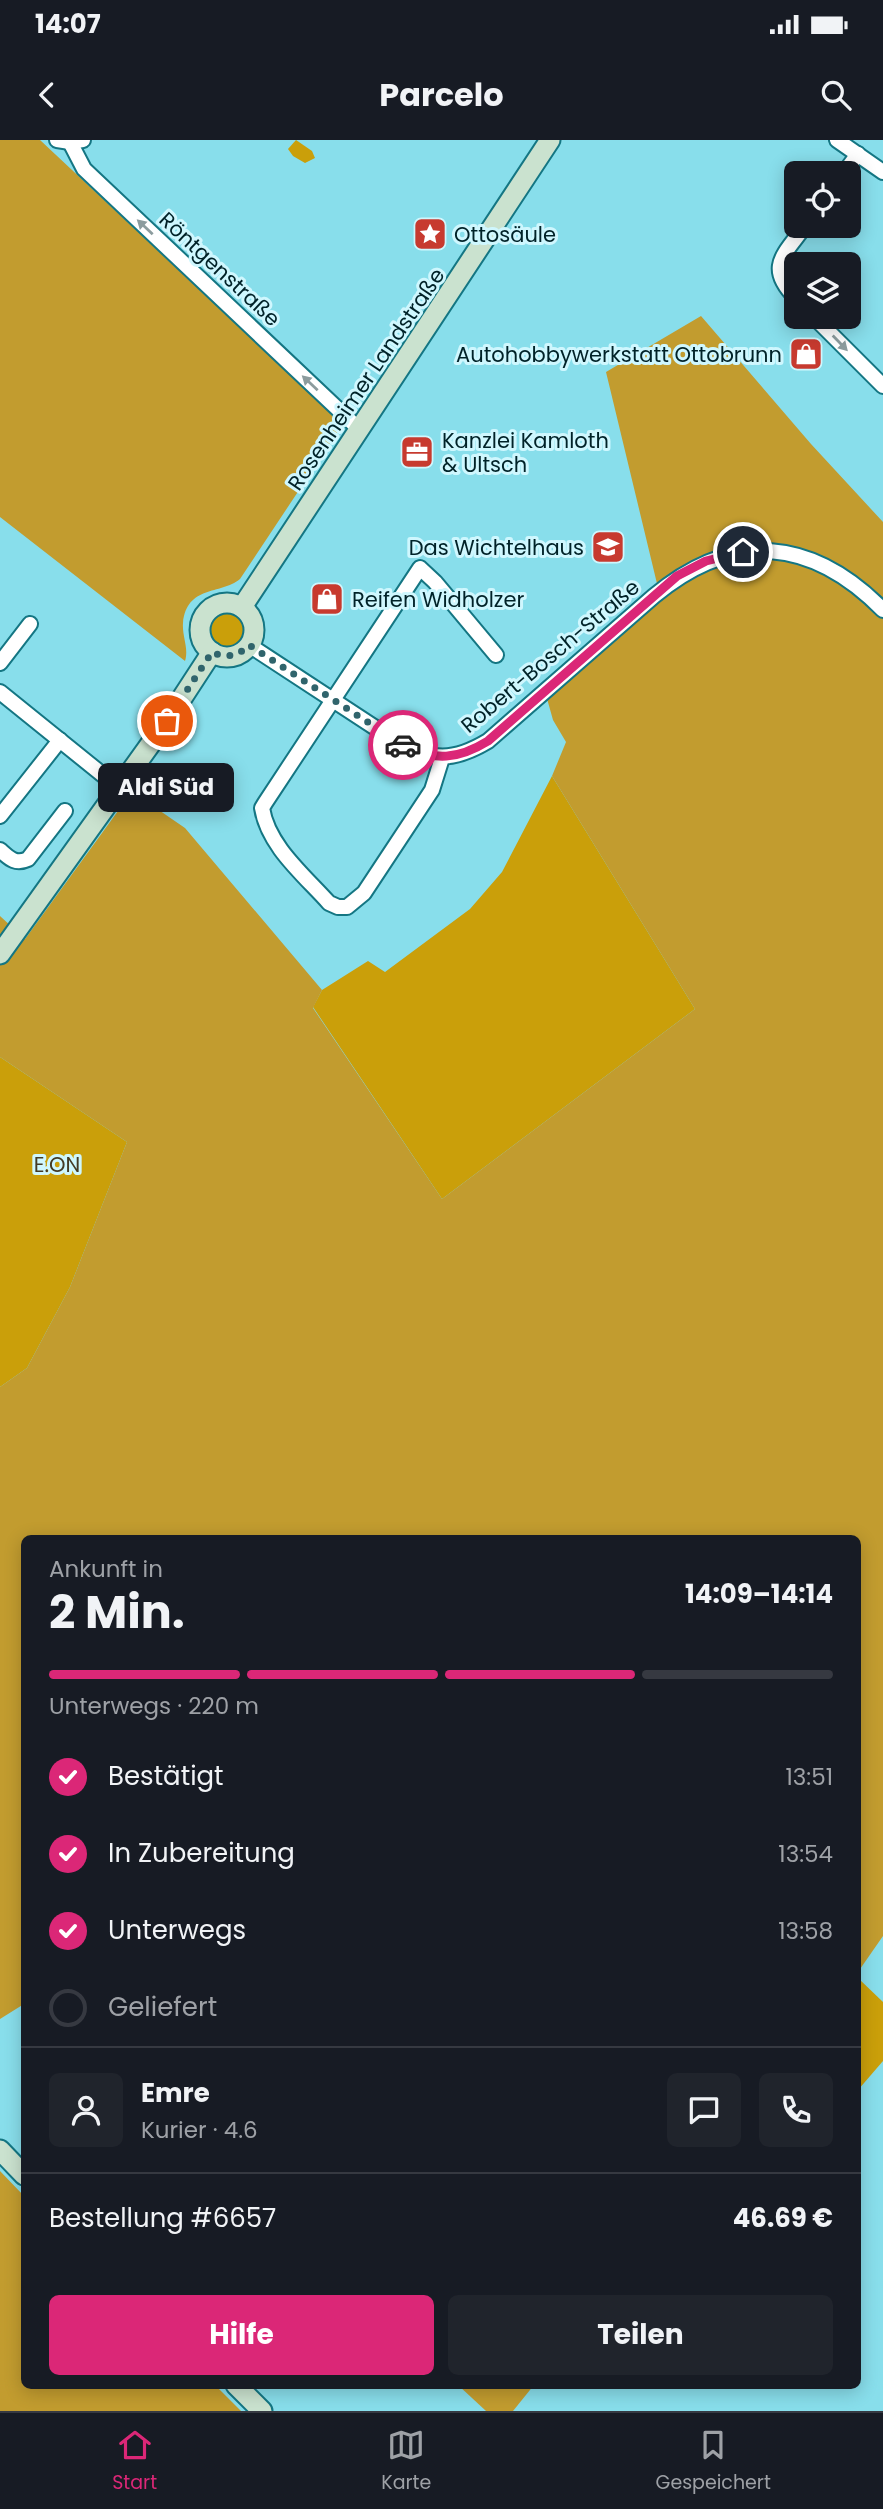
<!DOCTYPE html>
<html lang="de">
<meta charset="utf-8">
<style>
:root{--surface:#171b24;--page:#20242c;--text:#f1f3f6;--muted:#9ea1a6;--line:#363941;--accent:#db2777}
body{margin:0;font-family:Poppins,sans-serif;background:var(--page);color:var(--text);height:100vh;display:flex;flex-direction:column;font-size:26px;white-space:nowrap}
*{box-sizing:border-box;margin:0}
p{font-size:23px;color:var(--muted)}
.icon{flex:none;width:38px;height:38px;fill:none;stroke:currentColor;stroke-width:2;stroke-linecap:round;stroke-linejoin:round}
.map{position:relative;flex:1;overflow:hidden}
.side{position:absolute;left:21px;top:1395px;width:840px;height:854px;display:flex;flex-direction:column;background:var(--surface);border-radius:10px;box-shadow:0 4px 18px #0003}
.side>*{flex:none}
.buttons{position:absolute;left:784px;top:21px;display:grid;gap:14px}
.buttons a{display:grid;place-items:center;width:77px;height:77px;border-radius:10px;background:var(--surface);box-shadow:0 4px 18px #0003;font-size:35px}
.pin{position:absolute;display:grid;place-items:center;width:60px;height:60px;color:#fff;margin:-30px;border:4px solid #fff;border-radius:50%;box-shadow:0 2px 7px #0007}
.courier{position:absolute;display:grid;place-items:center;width:70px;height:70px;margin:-35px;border:5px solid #db2777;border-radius:50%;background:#fff;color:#222;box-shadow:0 2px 9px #0007}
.bubble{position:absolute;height:49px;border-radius:10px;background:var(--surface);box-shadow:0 4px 18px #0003;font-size:23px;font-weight:700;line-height:49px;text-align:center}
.overview em{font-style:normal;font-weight:700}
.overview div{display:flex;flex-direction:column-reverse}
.overview{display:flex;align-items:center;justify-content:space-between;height:119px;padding:0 28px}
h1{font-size:46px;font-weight:700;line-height:52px}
.bar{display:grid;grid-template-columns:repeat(4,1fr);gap:10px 7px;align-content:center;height:84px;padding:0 28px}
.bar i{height:9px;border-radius:5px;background:var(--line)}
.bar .current{background:var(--accent)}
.bar p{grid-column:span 4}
.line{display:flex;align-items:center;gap:18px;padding:0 28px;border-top:2px solid var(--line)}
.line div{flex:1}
.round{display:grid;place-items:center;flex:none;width:74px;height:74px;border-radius:10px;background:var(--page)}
ol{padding:0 28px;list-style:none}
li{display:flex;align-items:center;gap:21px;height:77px}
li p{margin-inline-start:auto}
li .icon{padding:7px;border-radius:50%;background:var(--accent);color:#fff;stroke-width:4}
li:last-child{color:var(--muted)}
li i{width:38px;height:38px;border:4px solid var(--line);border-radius:50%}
.cta{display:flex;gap:14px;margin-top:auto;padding:14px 28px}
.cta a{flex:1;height:80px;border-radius:10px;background:var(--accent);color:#fff;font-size:28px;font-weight:700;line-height:80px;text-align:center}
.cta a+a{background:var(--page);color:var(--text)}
.status{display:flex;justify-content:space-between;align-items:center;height:49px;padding:0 35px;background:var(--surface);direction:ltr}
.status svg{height:19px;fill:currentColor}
header{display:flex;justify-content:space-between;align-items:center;height:91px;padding:0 28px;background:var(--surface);font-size:32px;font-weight:700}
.tab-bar{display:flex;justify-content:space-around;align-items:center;height:98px;border-top:2px solid var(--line);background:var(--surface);font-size:19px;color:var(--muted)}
.tab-bar a{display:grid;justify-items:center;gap:4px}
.tab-bar .current{color:var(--accent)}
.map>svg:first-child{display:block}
.green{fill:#ca9f0a}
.forest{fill:#c29c2f}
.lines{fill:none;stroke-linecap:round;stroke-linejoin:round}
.street-casing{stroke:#147683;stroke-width:18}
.secondary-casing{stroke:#147683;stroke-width:23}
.street{stroke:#fff;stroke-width:14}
.secondary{stroke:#cae2cf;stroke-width:19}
.oneway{fill:#8c9c9e}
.done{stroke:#30646c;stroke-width:7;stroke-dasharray:0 12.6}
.route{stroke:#db2777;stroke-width:9}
.labels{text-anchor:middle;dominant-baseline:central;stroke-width:6;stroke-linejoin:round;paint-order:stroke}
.poi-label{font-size:21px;fill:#002228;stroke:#cff7fe;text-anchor:start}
.street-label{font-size:21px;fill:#002228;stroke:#cff7fe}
.park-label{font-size:21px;fill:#443b25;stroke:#cff7fe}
</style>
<div class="status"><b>14:07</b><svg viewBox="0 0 49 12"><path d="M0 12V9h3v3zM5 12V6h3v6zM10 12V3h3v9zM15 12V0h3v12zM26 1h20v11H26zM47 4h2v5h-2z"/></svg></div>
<header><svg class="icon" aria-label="back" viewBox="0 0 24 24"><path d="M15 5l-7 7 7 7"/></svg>Parcelo<svg class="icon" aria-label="search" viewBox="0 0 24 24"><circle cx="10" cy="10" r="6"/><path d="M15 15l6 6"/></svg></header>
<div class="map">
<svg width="883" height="2271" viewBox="0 0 883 2271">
<rect width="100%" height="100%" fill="#88deeb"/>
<!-- green -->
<g class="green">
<polygon points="296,0 312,11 315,18 305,23 293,16 288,9"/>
<circle cx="227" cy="489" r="20"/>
<polygon points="552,636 695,869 442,1059 313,867 322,850 368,821 385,832 470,769 502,732"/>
<polygon points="0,917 127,1002 70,1147 27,1228 0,1247"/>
<polygon points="858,1838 883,1862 883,1921 858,1950"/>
</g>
<!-- forest -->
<g class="forest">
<path d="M0,0h40l303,284 -103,155c-20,16 -53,6 -57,44 -1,14 6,25 2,38l-185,-144z"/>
<polygon points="701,176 811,304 883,382 883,1796 858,1832 858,1398 24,1398 24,1864 0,1879 0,1247 27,1228 70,1147 127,1002 0,917 0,776 25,799 118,671 134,653 185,688 322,850 313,868 442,1059 695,869 552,636 566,602 553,580 546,555 660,456 606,232"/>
<polygon points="0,2031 24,2056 24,2245 215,2245 241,2271 0,2271"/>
<polygon points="458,2245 534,2245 513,2271 486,2271"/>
</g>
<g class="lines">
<defs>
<g id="street">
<polyline points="57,0 70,2 83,0"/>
<polyline points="837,0 883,32"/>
<polyline points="70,2 84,29 360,290"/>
<polyline points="844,33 858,14"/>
<path d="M796,158c-31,-31 -12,-43 9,-72"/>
<polyline points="814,177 883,246"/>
<path d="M249,505l148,97c35,19 56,20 91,-1l166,-145c79,-66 158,-58 229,14"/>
<polyline points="0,523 30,484"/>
<polyline points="0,552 119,648"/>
<path d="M442,618l-10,32 -68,103 -17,14h-9l-9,-4c-25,-28 -61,-57 -67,-95l3,-5 155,-235 15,14 61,73"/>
<polyline points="0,676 60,600"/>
<path d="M0,710c9,8 15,15 28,9l37,-48"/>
</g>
<g id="secondary">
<circle cx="227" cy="490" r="27"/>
<polyline points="242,467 550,0"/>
<polyline points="0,814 167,581 212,512"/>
<polyline points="0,2010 24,2035"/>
<polyline points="236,2245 262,2271"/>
</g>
</defs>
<!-- street casing -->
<use href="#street" class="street-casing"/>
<!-- secondary casing -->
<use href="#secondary" class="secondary-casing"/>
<!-- street -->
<use href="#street" class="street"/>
<!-- secondary -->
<use href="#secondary" class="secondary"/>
</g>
<!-- one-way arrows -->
<defs><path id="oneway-solid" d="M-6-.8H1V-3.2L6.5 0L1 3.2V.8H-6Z" transform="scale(1.75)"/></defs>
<g class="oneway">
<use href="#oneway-solid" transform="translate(145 87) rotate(-137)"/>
<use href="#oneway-solid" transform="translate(840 203) rotate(46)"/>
<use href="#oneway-solid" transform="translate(310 243) rotate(-137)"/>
</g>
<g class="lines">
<!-- done -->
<path class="done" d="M167,581l45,-69c15,7 26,4 37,-7l154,100"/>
<!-- route -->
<path class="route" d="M403,605c31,17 56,14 85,-4l189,-165 29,-15 37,-9"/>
</g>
<!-- icons -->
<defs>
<symbol id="sight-square" viewBox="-11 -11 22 22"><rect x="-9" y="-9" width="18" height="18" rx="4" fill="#c73a2f" stroke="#cff7fe"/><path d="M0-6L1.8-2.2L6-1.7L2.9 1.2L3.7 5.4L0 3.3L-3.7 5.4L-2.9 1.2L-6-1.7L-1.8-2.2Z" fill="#fff"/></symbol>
<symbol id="shop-square" viewBox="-11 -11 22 22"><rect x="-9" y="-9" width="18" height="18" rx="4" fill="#c73a2f" stroke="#cff7fe"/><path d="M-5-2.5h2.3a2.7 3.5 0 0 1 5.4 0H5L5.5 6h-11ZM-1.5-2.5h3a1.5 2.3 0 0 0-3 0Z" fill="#fff"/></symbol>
<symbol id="office-square" viewBox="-11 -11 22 22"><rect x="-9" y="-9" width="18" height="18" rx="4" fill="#c73a2f" stroke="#cff7fe"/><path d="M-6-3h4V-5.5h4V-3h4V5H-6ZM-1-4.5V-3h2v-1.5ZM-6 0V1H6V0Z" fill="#fff"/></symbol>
<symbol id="school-square" viewBox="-11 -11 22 22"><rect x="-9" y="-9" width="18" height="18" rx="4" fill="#c73a2f" stroke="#cff7fe"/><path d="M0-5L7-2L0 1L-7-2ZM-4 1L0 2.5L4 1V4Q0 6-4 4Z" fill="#fff"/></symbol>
</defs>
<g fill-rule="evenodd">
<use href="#sight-square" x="411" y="75" width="38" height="38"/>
<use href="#shop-square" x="787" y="195" width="38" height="38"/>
<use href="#office-square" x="398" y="293" width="38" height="38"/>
<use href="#school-square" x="589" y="388" width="38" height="38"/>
<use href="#shop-square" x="308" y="440" width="38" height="38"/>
</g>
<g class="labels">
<!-- poi labels -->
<g class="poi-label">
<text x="454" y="94">Ottosäule</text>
<text x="782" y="214" text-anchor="end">Autohobbywerkstatt Ottobrunn</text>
<text x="442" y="300">Kanzlei Kamloth<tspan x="442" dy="24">&amp; Ultsch</tspan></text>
<text x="584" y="407" text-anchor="end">Das Wichtelhaus</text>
<text x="352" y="459">Reifen Widholzer</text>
</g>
<!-- street labels -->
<g class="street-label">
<text transform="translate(220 129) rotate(43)">Röntgenstraße</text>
<text transform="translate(366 239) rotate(-56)">Rosenheimer Landstraße</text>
<text transform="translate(550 516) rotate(-40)">Robert-Bosch-Straße</text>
</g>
<!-- park labels -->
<g class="park-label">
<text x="57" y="1024">E.ON</text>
</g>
</g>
</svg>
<div class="buttons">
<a><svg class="icon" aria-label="locate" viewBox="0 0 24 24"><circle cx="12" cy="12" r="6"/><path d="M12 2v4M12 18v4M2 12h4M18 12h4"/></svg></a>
<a><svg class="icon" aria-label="layers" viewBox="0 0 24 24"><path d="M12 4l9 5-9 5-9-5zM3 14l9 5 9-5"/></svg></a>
</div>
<div class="pin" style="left:167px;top:581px;background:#ea580c"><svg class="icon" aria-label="bag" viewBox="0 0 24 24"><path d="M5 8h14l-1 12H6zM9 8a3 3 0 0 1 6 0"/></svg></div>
<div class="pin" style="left:743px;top:412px;background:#1f2937"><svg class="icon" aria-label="home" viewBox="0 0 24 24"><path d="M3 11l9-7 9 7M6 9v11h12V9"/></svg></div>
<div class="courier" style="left:403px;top:605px"><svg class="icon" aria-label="car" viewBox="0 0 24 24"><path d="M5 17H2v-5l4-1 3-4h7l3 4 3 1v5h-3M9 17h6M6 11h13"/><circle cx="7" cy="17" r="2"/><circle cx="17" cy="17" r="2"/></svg></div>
<div class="bubble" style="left:98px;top:623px;width:136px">Aldi Süd</div>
<section class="side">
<div class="overview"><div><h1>2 Min.</h1><p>Ankunft in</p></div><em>14:09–14:14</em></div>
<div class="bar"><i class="current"></i><i class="current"></i><i class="current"></i><i></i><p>Unterwegs · 220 m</p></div>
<ol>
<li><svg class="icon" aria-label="check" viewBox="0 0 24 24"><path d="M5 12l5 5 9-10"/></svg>Bestätigt<p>13:51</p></li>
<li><svg class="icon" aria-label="check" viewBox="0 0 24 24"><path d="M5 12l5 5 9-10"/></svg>In Zubereitung<p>13:54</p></li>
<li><svg class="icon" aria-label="check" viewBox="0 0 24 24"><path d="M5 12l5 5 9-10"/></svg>Unterwegs<p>13:58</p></li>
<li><i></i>Geliefert</li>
</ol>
<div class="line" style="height:126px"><a class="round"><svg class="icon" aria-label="person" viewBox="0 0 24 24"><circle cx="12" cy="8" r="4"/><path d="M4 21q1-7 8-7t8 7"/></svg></a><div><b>Emre</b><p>Kurier · 4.6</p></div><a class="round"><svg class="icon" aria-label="chat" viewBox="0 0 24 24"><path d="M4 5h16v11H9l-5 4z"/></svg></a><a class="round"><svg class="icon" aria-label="phone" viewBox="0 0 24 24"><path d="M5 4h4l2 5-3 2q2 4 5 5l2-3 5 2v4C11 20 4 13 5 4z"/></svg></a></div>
<div class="line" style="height:91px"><div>Bestellung #6657</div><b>46.69 €</b></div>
<div class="cta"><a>Hilfe</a><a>Teilen</a></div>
</section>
</div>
<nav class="tab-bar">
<a class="current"><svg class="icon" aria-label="home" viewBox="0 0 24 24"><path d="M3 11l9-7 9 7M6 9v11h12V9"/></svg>Start</a>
<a><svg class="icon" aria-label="map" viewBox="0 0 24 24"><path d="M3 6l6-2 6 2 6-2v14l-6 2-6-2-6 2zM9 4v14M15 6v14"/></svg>Karte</a>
<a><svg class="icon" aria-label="saved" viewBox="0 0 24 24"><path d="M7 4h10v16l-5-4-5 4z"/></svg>Gespeichert</a>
</nav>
